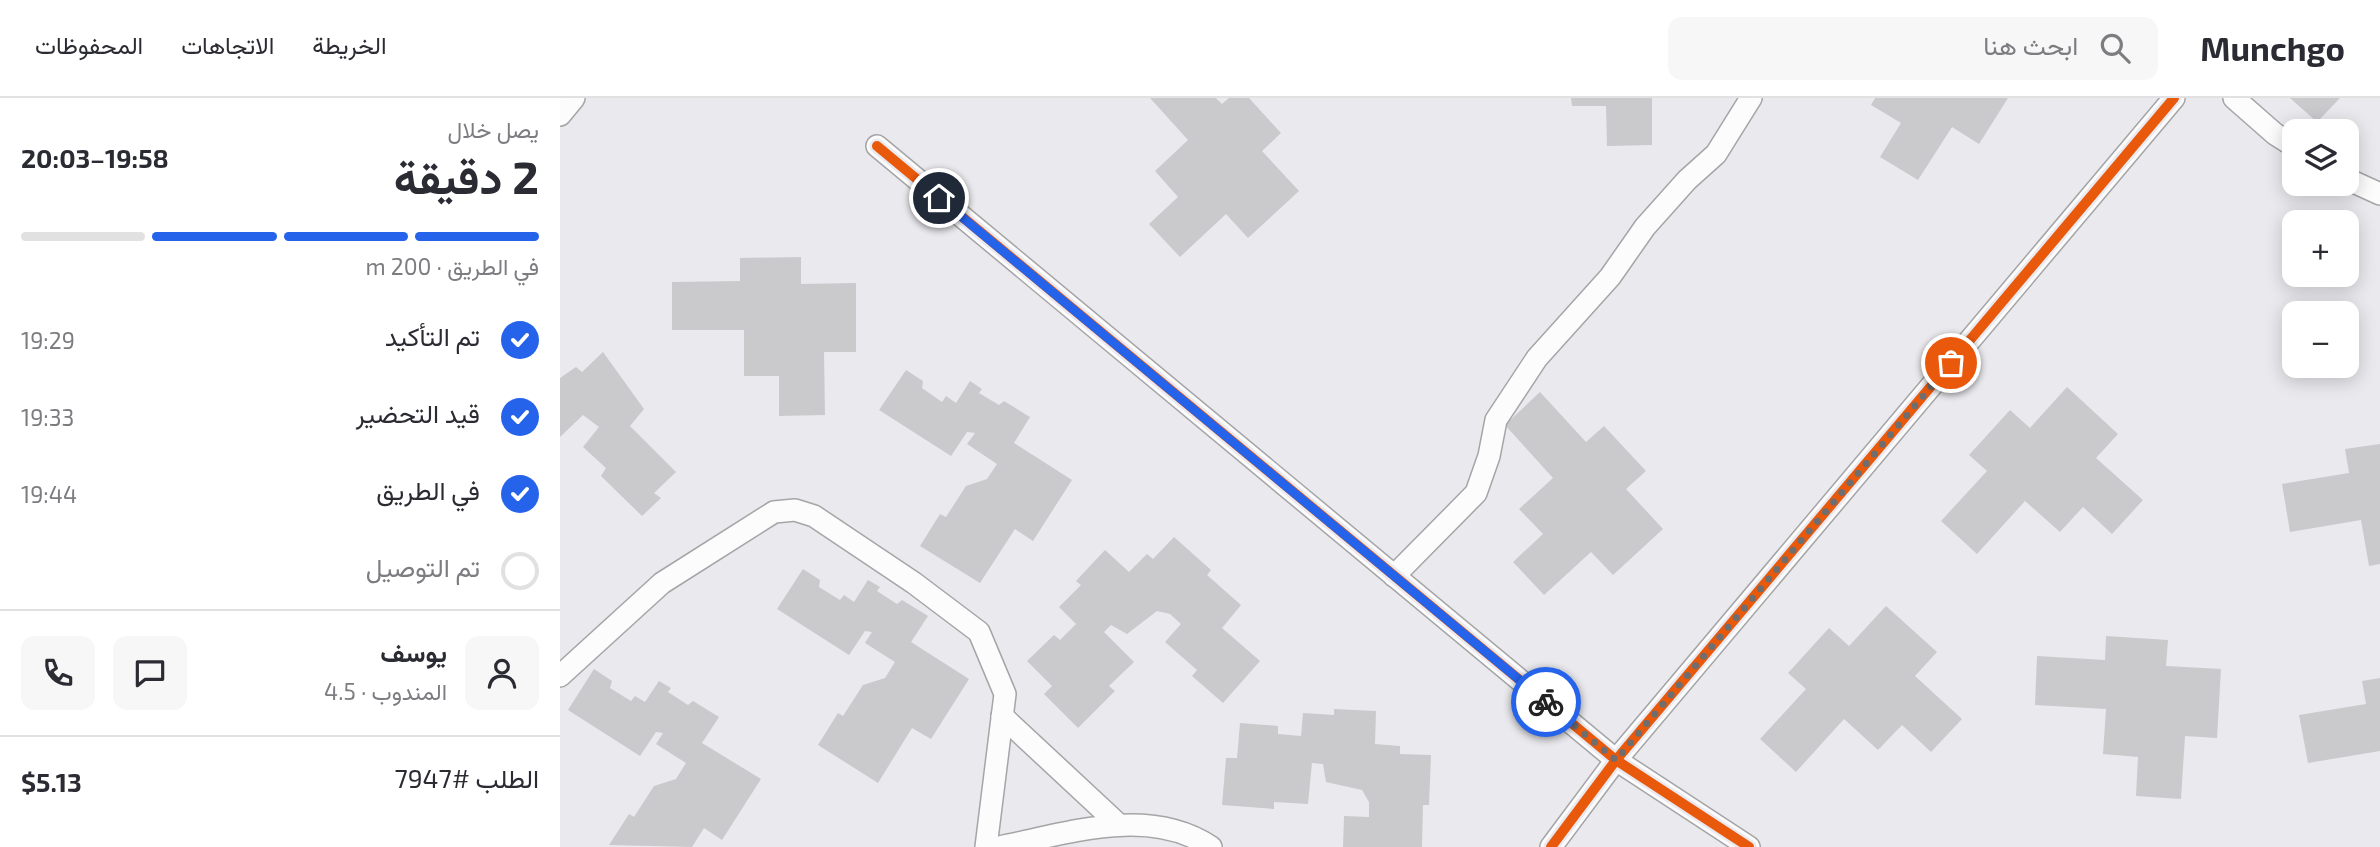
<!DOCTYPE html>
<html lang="ar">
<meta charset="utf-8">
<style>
:root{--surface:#fff;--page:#f7f7f7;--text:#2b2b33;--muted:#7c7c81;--line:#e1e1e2;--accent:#2563eb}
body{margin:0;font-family:"Exo 2",Vazirmatn,sans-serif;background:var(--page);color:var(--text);direction:rtl;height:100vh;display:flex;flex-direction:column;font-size:26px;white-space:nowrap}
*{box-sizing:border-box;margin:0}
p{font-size:23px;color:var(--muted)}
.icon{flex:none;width:38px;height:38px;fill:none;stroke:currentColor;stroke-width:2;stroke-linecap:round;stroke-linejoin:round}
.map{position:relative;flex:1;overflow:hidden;direction:ltr}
.details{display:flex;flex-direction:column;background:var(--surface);width:560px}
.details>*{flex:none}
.controls{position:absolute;left:1722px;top:21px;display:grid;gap:14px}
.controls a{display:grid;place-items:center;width:77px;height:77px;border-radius:14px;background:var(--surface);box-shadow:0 4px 18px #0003;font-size:35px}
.pin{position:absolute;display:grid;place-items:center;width:60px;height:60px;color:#fff;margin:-30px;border:4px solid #fff;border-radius:50%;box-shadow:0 2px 7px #0007}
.courier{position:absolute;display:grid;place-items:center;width:70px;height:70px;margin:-35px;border:5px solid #2563eb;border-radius:50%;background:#fff;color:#222;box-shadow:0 2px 9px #0007}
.headline em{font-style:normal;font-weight:700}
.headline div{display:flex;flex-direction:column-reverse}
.headline{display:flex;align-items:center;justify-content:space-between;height:119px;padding:0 21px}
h1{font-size:46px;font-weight:700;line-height:52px}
.bar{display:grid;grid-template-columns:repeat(4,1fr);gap:10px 7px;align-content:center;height:84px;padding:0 21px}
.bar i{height:9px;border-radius:5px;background:var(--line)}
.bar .active{background:var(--accent)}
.bar p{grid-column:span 4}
.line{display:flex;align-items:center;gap:18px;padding:0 21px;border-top:2px solid var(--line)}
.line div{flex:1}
.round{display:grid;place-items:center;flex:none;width:74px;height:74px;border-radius:14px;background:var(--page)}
ol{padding:0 21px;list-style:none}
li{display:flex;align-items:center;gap:21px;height:77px}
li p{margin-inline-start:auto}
li .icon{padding:7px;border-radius:50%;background:var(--accent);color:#fff;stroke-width:4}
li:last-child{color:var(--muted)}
li i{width:38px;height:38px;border:4px solid var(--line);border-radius:50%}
header{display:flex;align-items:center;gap:42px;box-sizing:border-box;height:98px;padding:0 35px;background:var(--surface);border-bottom:2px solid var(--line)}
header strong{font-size:33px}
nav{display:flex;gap:38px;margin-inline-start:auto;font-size:24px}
.search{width:490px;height:63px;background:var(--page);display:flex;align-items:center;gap:18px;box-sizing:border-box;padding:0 24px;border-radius:14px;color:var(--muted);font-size:26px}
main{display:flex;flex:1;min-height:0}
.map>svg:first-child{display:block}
.building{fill:#cacacc}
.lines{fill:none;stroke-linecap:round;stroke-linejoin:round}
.minor-casing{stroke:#a5a5a8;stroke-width:24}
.minor{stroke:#fcfcfc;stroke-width:21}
.cycleway-casing{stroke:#e9e9ef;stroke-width:15}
.cycleway{stroke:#e8590c;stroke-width:10}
.done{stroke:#6e6e71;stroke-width:7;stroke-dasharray:0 12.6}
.route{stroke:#2563eb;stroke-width:9}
</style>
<header>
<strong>Munchgo</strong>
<div class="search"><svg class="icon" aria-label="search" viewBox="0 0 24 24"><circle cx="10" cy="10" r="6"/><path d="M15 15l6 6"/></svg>ابحث هنا</div>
<nav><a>الخريطة</a><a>الاتجاهات</a><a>المحفوظات</a></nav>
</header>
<main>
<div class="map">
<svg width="1820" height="749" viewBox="0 0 1820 749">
<rect width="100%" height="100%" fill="#eaeaee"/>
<!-- building -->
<g class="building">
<polygon points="590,0 656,0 662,6 669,0 689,0 721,35 702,53 739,93 688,140 666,116 620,159 589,126 618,99 595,73 628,42"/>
<polygon points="1011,0 1092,0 1092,47 1047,48 1046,8 1012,8"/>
<polygon points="1315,0 1448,0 1419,46 1392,29 1358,82 1320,59 1341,25 1311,7"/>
<polygon points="1730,0 1780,0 1757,24"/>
<polygon points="241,159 241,186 296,185 296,254 264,254 265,317 219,318 219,278 184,278 184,232 112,232 112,184 180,183 180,160"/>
<polygon points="43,254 84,311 70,328 116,374 94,395 101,400 82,418 41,378 46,370 23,349 39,329 23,317 0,339 0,280 16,269 22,274"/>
<polygon points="346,272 363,283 362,290 382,304 386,298 396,305 410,283 422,291 419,295 439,307 444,303 470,319 454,345 512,382 473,443 455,431 420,485 360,448 380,416 386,419 406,388 427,381 437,366 407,346 415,335 407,334 391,358 319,312"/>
<polygon points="1507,289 1558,336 1536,360 1583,402 1552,436 1523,409 1500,434 1465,403 1417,456 1381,423 1427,373 1409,357 1450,312 1470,330"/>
<polygon points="980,294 1026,344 1044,328 1086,373 1066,391 1103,431 1053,477 1031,454 984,497 953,464 983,436 959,411 993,380 945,327"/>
<polygon points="1820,346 1820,466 1809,468 1801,422 1730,434 1722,386 1789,375 1785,351"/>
<polygon points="614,439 651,472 647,477 681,507 662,530 700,563 663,605 632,578 637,572 605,544 621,526 610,516 597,513 567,536 551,527 544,534 574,564 549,588 555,593 518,630 484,596 492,588 467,563 494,537 500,542 516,526 499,509 521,487 516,483 545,452 569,474 587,456 593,461"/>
<polygon points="243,471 260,482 259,489 280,502 284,497 294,504 308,482 320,489 317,493 337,506 342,502 368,518 351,544 409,581 371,641 352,630 318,685 258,647 278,615 283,618 303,587 325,580 335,564 305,545 312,534 305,533 289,557 217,511"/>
<polygon points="1326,508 1377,554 1355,578 1402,621 1371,654 1342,627 1318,652 1284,621 1236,674 1200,641 1246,591 1228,575 1269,530 1289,548"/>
<polygon points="1546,538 1608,542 1606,568 1661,571 1657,640 1625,638 1621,701 1576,698 1578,659 1543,656 1546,611 1475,607 1477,558 1545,562"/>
<polygon points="34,571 52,583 50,590 71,603 75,598 85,604 99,583 111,590 108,594 128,607 133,603 159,619 142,645 201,681 162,742 144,730 132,749 49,747 69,716 74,719 94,688 116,681 126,665 96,646 103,635 96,634 80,658 8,612"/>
<polygon points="1820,580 1820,653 1748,665 1739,617 1806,606 1802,583"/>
<polygon points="774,611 816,613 815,646 840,648 840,656 871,657 869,707 863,707 862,749 783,749 784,718 809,719 809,704 802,692 766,684 763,666 752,665 748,706 714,704 714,711 662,707 666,660 677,660 680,625 718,628 718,636 741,638 743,615 774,617"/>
</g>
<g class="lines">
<defs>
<g id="minor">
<polyline points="1674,0 1715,36 1734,48"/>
<polyline points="0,17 14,0"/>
<polyline points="317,48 1056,662 1189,749"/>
<polyline points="1787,81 1820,96"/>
<polyline points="834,478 916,395 929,358 936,322 977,260 1050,179 1085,129 1127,82 1156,56 1191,0"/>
<polyline points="0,578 102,485 214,414 235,412 254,418 354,485 419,534 445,596 426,749"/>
<polyline points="442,618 558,726"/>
<path d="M439,749c67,-13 149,-42 212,0"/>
<polyline points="991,749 1056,662 1614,0"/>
</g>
</defs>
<!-- minor casing -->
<use href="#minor" class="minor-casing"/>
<!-- minor -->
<use href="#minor" class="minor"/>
<defs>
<g id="cycleway">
<polyline points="317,48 1056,662 1189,749"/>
<polyline points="991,749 1056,662 1614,0"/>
</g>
</defs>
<!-- cycleway casing -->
<use href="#cycleway" class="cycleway-casing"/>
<!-- cycleway -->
<use href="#cycleway" class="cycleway"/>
</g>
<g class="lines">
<!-- done -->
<polyline class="done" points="986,604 1056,662 1391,265"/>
<!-- route -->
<polyline class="route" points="379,100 986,604"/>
</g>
</svg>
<div class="controls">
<a><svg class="icon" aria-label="layers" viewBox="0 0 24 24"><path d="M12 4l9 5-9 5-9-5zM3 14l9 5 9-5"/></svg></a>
<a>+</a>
<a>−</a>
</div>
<div class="pin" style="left:1391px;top:265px;background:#ea580c"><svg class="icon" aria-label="bag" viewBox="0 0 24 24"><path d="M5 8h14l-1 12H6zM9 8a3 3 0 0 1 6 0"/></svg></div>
<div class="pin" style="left:379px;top:100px;background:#1f2937"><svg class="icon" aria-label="home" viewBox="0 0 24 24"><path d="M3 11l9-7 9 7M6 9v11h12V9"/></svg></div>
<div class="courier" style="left:986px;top:604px"><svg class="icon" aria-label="bike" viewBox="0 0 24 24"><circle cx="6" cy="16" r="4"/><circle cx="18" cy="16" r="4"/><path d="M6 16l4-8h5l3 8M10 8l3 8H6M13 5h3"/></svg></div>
</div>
<section class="details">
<div class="headline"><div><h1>2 دقيقة</h1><p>يصل خلال</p></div><em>19:58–20:03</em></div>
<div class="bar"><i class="active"></i><i class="active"></i><i class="active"></i><i></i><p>في الطريق · 200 m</p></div>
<ol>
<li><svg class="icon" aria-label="check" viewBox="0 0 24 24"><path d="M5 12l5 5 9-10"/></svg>تم التأكيد<p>19:29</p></li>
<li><svg class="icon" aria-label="check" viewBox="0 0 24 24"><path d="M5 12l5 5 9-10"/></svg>قيد التحضير<p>19:33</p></li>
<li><svg class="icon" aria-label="check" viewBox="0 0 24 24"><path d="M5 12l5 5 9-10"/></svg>في الطريق<p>19:44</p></li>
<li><i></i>تم التوصيل</li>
</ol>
<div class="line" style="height:126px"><a class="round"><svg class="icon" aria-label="person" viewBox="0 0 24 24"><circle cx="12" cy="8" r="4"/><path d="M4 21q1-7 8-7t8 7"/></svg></a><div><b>يوسف</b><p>المندوب · 4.5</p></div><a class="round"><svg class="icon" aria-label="chat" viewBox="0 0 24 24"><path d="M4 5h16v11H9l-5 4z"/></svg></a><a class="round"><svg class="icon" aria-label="phone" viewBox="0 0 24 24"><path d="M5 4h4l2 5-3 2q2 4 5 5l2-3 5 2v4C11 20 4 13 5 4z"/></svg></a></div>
<div class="line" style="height:91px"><div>الطلب #7947</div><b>$5.13</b></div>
</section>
</main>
